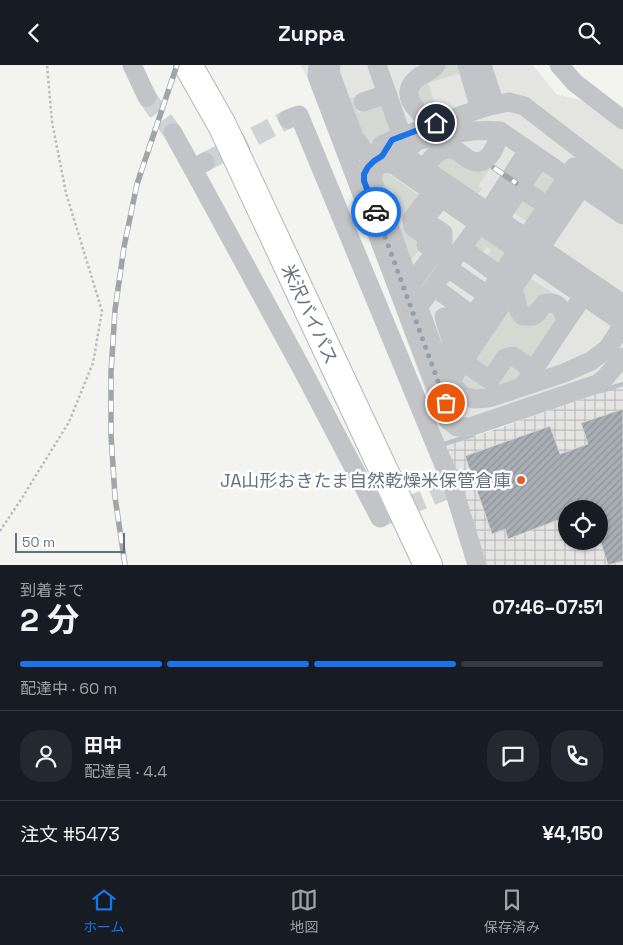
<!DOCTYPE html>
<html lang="ja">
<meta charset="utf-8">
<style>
:root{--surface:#171b24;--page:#242831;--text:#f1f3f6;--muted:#9ea1a6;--line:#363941;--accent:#1a73e8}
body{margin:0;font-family:"Space Grotesk","Noto Sans JP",sans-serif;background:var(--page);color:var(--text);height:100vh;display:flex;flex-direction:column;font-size:19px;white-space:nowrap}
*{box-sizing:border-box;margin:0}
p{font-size:16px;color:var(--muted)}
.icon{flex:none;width:28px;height:28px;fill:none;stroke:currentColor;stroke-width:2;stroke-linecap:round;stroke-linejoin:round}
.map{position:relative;height:500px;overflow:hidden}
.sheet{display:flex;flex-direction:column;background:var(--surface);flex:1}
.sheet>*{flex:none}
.controls{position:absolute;left:558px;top:435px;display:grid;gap:10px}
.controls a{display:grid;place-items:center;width:50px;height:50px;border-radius:50%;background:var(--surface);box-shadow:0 1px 4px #0004;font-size:25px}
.scale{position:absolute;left:15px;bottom:12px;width:110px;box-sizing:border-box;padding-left:5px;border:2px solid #64717f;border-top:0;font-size:14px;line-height:18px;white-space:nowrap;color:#64717f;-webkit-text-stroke:4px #fff;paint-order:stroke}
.pin{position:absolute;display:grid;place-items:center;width:42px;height:42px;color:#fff;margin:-21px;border:2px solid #fff;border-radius:50%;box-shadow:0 1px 5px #0007}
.courier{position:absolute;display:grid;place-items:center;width:50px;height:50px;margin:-25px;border:4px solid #1a73e8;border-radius:50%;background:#fff;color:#222;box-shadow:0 1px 6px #0007}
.headline em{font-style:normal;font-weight:700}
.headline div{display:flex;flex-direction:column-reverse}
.headline{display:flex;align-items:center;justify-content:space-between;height:85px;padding:0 20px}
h1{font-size:32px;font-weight:700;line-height:38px}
.bar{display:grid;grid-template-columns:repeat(4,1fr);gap:8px 5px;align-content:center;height:60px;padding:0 20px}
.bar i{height:6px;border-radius:4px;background:var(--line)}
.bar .selected{background:var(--accent)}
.bar p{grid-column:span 4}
.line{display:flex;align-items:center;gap:12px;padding:0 20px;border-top:1px solid var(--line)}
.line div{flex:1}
.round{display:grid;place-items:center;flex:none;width:52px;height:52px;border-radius:20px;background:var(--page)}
header{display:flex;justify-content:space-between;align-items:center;height:65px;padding:0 20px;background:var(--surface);font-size:22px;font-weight:700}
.dock{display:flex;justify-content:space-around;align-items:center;height:70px;border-top:1px solid var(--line);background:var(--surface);font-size:14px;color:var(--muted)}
.dock a{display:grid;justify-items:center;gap:2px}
.dock .selected{color:var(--accent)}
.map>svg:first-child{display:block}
.built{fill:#e4e5e3}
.industrial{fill:url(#industrial-grid);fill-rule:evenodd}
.green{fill:#d4dad1}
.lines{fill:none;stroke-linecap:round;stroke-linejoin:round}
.stream{stroke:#b9c2c7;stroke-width:4.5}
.building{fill:url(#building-hatch);stroke:#d5d5d3}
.minor-tunnel{stroke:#cfd3d4;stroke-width:19;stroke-dasharray:19 9;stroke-linecap:butt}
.highway-casing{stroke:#b2b5b8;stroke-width:30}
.path{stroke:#b9bbbd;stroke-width:2.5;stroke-dasharray:2.5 2.5;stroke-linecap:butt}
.minor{stroke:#c2c4c8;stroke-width:19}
.highway{stroke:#fff;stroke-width:28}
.rail-casing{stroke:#a0a5aa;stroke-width:5.5}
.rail{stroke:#fff;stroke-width:4;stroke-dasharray:11;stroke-linecap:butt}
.done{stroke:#969fa7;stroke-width:5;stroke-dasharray:0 9}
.route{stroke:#1a73e8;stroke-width:6}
.poi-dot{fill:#d8642c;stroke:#fff;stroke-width:2}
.labels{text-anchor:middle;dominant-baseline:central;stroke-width:5;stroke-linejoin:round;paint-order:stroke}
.street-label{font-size:18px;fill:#64717f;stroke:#fff}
.poi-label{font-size:18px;fill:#64717f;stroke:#fff;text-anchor:end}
</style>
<header><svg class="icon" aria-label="back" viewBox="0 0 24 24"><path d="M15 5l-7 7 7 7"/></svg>Zuppa<svg class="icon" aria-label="search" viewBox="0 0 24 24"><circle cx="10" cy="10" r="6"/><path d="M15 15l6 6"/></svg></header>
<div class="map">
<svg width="623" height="500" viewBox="0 0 623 500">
<defs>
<pattern id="industrial-grid" width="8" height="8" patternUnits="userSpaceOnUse" patternTransform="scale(1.25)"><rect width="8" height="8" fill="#e4e5e3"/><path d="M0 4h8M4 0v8" fill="none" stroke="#bcbebd"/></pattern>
<pattern id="building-hatch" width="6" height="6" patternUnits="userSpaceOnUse" patternTransform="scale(1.25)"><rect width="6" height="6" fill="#a8aeb4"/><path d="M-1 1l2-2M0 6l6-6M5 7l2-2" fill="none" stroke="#8c9298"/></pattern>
</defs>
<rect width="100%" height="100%" fill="#f3f4f0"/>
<!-- built -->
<polygon class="built" points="300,0 533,0 556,29 591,38 623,62 623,316 444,378 316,27"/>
<!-- industrial -->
<path class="industrial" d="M623,320v180h-141l-35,-119zM566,444h33v32h-33z"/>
<!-- green -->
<g class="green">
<polygon points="444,0 464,0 466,6 428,18 439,50 420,41 416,36 418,22"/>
<polygon points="354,32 358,48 384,39 391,63 390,69 366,78 346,35"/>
<polygon points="500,79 505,82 478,121 482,124 477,130 432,101 445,87 471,102"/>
<polygon points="539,104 555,115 528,157 511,146"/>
<polygon points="383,108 389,109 420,131 425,179 411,195 399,163 405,161 392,124 385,125 381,113"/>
<polygon points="481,171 507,190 499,206 484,195 491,185 487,182 479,191 468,184"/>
<polygon points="528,212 572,240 531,248 518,233"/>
<polygon points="510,236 513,247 545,245 560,247 533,298 513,286 488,307 470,296"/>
<polygon points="514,299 525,306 520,317 475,328 461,320 462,306 507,302"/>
</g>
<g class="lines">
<!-- stream -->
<g class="stream">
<polyline points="601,326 623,319"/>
<polyline points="441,380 473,370"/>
</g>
</g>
<!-- building -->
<polygon class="building" points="623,344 623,496 608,500 599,472 599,444 589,444 586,436 566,443 566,452 508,474 505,464 492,469 465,391 550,361 560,389 588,379 581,358"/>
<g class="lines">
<!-- minor-tunnel -->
<g class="minor-tunnel">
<polyline points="147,32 173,68"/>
<polyline points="205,97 288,54"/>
<polyline points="380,453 453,422"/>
</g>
<defs>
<polyline id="highway" points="188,0 222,60 428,500"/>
</defs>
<!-- highway casing -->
<use href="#highway" class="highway-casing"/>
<!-- path -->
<polyline class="path" points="0,466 22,433 69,357 93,298 102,246 66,128 52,57 47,0"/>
<!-- minor -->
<g class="minor">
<polyline points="132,0 147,32"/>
<polyline points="318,0 317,11 448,355 457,362 470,362 597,319 604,314 623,292"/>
<polyline points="331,0 330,7 354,72 366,88"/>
<polyline points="377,0 402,71"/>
<polyline points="467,0 480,44"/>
<polyline points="482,0 495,40"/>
<polyline points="559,0 575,18 623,55"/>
<polyline points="363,37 387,29"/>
<polyline points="288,54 299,50 453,422 477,500"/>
<path d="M432,60c-14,-13 -37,-32 -12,-49 5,-3 12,-5 16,-11"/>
<polyline points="173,68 193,104"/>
<path d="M414,79l2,-3c27,-6 56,-12 84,-10l123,84"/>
<polyline points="381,80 432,60 489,41 509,37 524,41 623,117"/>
<polyline points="382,91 399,87 407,92 623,239"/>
<polyline points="205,97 193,104 303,306 380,453"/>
<polyline points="368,101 382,91 392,75"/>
<path d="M424,104c5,-7 10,-16 19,-19 13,-5 17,5 27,10 16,8 26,-11 28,-24"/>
<polyline points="579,104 623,134"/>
<polyline points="520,123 537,134"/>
<polyline points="502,150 537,98"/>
<polyline points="426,180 429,177 427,172 413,162 412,154 429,132"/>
<polyline points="462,183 500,211"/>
<polyline points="448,203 487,230"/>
<polyline points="414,215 443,177 443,168 428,158 426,152 438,137"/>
<polyline points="434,222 473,251"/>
<path d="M510,227l5,3 4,16 4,5c16,1 12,-2 21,-12 14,-4 19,5 22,17"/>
<polyline points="422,237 488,147 525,90"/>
<polyline points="623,258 394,100 386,98 378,100 372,111 372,114 444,312 463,331 474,334 489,333 564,308 591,296 608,283 623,260"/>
<polyline points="453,281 444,252 469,257"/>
<polyline points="463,297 490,315 505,293 513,291 533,305"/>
<polyline points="438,308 443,296 574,102"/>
<polyline points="452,316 456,307 589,111"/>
<polyline points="522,322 581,234"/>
</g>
<!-- highway -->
<use href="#highway" class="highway"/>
<defs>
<g id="rail">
<polyline points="494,103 516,118"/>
<polyline points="125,500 115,432 111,370 111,307 115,245 124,182 137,119 177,0"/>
</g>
</defs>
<!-- rail casing -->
<use href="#rail" class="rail-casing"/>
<!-- rail -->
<use href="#rail" class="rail"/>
</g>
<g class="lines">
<!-- done -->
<polyline class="done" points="376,147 446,338"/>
<!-- route -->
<polyline class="route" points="376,147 364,116 364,109 368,102 374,96 382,91 392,75 436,58"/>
</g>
<!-- markers -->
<circle class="poi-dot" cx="521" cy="415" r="5"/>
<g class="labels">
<!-- street labels -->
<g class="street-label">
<text transform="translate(310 249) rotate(65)">米沢バイパス</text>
</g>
<!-- poi labels -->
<g class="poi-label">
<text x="511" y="415">JA山形おきたま自然乾燥米保管倉庫</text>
</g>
</g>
</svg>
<div class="controls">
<a><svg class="icon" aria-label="locate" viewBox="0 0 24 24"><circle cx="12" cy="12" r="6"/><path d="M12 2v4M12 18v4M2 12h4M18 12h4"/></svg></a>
</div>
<div class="scale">50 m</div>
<div class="pin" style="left:446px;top:338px;background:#ea580c"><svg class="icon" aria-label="bag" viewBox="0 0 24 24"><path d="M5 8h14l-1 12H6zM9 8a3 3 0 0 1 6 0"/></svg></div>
<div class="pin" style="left:436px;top:58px;background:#1f2937"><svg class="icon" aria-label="home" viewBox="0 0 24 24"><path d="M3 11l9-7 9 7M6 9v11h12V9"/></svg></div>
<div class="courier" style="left:376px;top:147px"><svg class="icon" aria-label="car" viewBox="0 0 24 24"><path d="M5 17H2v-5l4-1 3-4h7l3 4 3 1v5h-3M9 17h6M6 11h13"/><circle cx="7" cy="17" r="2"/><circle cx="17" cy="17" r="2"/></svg></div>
</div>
<section class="sheet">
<div class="headline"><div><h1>2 分</h1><p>到着まで</p></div><em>07:46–07:51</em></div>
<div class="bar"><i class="selected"></i><i class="selected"></i><i class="selected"></i><i></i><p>配達中 · 60 m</p></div>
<div class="line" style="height:90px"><a class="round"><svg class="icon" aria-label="person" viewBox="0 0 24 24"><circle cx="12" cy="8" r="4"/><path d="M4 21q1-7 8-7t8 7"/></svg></a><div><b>田中</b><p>配達員 · 4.4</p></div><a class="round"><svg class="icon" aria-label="chat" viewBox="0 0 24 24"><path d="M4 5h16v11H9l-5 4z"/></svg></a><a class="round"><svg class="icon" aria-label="phone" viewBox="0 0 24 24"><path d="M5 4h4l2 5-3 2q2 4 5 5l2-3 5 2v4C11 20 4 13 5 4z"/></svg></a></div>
<div class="line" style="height:65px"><div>注文 #5473</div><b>¥4,150</b></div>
</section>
<nav class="dock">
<a class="selected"><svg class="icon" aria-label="home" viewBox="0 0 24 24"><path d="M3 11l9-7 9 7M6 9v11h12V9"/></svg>ホーム</a>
<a><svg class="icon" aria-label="map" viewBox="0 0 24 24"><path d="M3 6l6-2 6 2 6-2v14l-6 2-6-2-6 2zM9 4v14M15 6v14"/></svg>地図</a>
<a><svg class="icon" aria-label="saved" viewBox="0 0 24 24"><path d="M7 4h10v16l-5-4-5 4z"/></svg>保存済み</a>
</nav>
